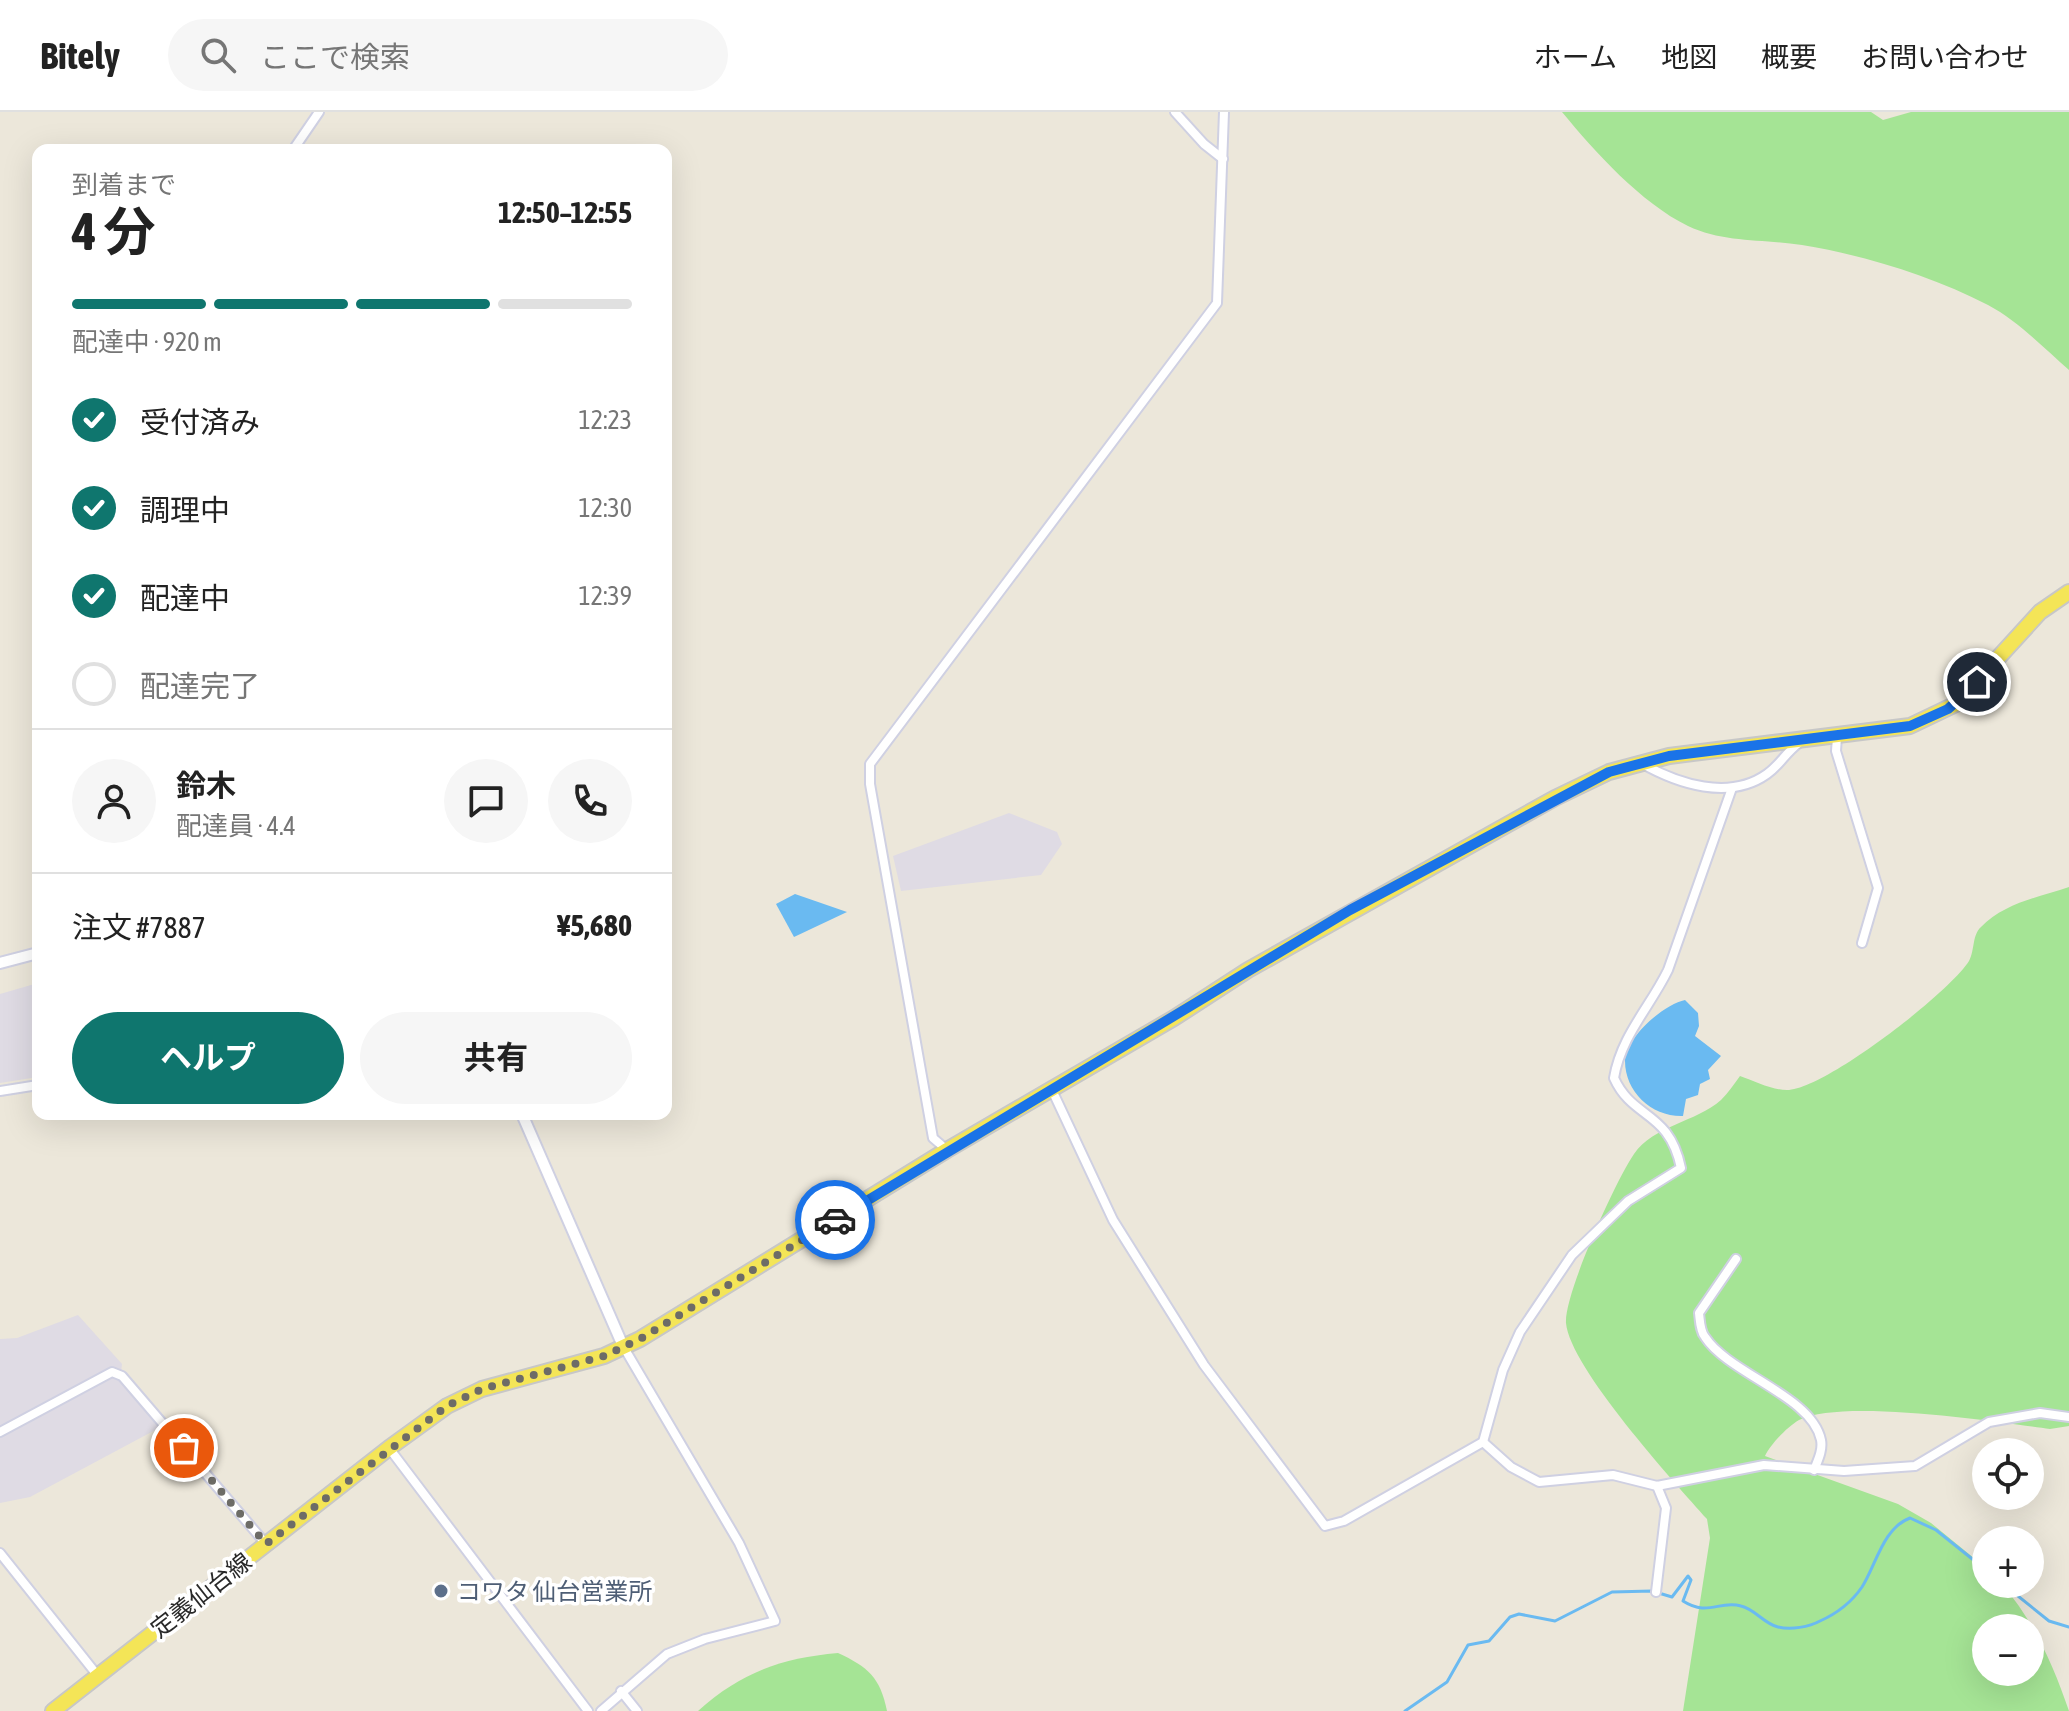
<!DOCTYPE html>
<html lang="ja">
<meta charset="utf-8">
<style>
:root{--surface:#fff;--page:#f6f6f6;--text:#222;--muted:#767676;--line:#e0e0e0;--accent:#0f766e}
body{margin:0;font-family:"Asap Condensed","Noto Sans JP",sans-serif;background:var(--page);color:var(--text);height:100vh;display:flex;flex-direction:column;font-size:30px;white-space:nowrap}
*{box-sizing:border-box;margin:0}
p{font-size:26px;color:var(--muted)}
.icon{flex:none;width:44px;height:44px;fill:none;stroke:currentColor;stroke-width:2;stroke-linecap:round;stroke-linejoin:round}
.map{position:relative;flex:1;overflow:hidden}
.panel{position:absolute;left:32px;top:32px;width:640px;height:976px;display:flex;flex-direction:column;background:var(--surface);border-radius:16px;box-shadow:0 8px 32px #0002}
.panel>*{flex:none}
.fabs{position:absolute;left:1972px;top:1326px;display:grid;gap:16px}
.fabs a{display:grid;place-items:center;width:72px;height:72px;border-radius:50%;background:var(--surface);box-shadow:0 8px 32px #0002;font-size:40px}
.pin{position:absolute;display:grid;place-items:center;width:68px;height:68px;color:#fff;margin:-34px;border:4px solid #fff;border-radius:50%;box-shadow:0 2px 8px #0007}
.courier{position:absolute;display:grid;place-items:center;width:80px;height:80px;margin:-40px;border:6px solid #1a73e8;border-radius:50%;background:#fff;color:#222;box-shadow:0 2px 10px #0007}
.overview em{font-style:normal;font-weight:700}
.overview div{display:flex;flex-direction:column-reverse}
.overview{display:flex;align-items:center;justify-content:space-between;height:136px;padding:0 40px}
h1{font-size:52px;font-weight:700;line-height:60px}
.bar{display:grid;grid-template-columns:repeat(4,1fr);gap:12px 8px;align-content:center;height:96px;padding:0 40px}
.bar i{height:10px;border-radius:6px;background:var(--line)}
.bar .active{background:var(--accent)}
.bar p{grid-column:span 4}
.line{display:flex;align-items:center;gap:20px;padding:0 40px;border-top:2px solid var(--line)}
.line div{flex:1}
.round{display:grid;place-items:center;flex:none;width:84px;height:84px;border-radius:42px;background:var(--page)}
ol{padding:0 40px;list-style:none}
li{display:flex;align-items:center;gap:24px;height:88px}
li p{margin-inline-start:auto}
li .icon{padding:8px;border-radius:50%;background:var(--accent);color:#fff;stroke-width:4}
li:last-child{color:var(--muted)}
li i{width:44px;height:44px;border:4px solid var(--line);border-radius:50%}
.button{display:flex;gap:16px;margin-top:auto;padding:16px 40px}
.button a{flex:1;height:92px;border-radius:48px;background:var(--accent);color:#fff;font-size:32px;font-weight:700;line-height:92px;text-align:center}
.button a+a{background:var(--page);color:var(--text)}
header{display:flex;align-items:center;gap:48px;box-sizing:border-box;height:112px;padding:0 40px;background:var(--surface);border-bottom:2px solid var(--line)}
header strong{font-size:38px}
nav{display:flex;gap:44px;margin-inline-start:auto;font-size:28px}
.search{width:560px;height:72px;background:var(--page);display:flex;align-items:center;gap:20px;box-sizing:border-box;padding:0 28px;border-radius:44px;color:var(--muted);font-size:30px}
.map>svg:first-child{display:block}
.industrial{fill:#dfdbe4}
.green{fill:#a5e495;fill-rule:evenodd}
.water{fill:#6abaf1}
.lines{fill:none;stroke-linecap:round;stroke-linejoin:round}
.stream{stroke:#6abaf1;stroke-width:3}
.minor-casing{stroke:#cfd0e2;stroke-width:12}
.tertiary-casing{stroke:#cfd0e2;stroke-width:14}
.primary-casing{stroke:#c7c7c7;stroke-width:18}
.minor{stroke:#fff;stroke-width:8}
.tertiary{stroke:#fff;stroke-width:10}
.primary{stroke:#f4e557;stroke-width:14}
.done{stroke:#6d6c67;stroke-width:8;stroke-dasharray:0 14.4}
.route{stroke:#1a73e8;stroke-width:10}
.service-dot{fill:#5c6f8a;stroke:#fff;stroke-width:3}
.labels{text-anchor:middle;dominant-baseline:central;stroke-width:7;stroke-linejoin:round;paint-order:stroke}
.service-label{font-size:24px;fill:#4e5e75;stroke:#fff;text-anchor:start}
.street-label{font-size:24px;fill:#292929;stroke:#fff}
</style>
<header>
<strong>Bitely</strong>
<div class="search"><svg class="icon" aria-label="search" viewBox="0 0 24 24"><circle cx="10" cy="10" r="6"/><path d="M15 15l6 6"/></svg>ここで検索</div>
<nav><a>ホーム</a><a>地図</a><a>概要</a><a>お問い合わせ</a></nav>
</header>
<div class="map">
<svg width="2069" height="1599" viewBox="0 0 2069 1599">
<rect width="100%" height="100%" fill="#ece7da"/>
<!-- industrial -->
<g class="industrial">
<polygon points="1009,701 1057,720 1062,732 1041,763 901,779 893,744"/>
<polygon points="38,871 38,965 0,971 0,882"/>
<polygon points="78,1203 122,1252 120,1270 159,1316 30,1385 0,1391 0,1227 17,1226"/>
</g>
<!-- green -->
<g class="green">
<path d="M1562,0h309l12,8 28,-8h158v258c-25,-22 -51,-49 -81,-65 -56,-29 -125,-50 -186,-60 -39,-6 -78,-2 -114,-19 -47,-23 -93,-74 -126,-114z"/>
<path d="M2069,775v539l-19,3c-52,-7 -208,-31 -251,-9 -12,7 -28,24 -34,36l133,48 33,19 55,45v16h16c32,38 51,80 67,127h-386l27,-173 -3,-19c-32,-36 -137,-151 -141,-196 -2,-29 50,-143 68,-169 19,-28 62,-32 87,-54 7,-7 13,-16 19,-24 14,5 32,14 47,14 37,0 162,-97 182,-129 6,-11 3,-26 12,-34 23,-24 58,-30 88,-40zM1986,1516h44v44h-44z"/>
<path d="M838,1541c30,14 42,24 49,58h-189c42,-38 83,-53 140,-58z"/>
</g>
<!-- water -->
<g class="water">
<polygon points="795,782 847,800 794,825 776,792"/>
<path d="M1685,888l13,13 1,13 -4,10 26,20 -13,14 2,9 -10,5 -2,11 -12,4 -3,17c-31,1 -58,-24 -58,-55 0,-23 39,-57 60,-61z"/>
</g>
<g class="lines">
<!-- stream -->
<g class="stream">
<polyline points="2003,1472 2049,1509 2069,1515"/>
<path d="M1405,1599l42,-29 21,-37 21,-4 21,-24 9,-3 36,7 57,-29 40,-1 20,6 16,-21 3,4 -8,21c25,16 36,-1 58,5 14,3 23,18 37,21 13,3 31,0 42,-6 18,-8 31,-18 42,-34 14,-22 21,-59 48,-69l26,12 50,40"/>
</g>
<defs>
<g id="minor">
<polyline points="1175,0 1204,32 1223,47"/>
<polyline points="293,38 319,0"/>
<polyline points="1837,625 1836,639 1878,776 1862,831"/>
<path d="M1641,651c37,21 88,38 126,11 13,-9 19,-22 32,-31"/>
<path d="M1052,978l61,130 91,145 121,161 19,-5 139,-79 20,-72 17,-38 52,-77 56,-54 53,-33c-12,-58 -48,-48 -67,-90 7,-42 36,-71 54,-108l64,-182"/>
<polyline points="0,979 38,973"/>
<polyline points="947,1038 933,1026 870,672 870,652 1217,191 1224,0"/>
<path d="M1736,1147l-37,54c1,8 1,18 6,24 24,37 107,59 116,103 2,10 -3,20 -7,30"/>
<polyline points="0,1320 112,1260 122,1264 266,1432"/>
<polyline points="1483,1330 1511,1355 1539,1370 1613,1363 1657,1374 1764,1353 1844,1359 1915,1354 1989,1310 2040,1301 2069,1305"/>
<polyline points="389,1336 588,1599"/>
<polyline points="0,1441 98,1564"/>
<polyline points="1656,1480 1666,1396 1657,1374"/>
<polyline points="621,1579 637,1599"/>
<polyline points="601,1599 667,1542 705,1527 775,1509 739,1431 623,1234"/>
</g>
<g id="tertiary">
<polyline points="0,851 38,841"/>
<polyline points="522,1002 623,1234"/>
</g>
<polyline id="primary" points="53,1599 389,1336 447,1294 482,1277 604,1244 640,1227 947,1038 1174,906 1248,858 1555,686 1609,660 1669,644 1910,614 1956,592 2040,500 2069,480"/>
</defs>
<!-- minor casing -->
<use href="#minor" class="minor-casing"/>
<!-- tertiary casing -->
<use href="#tertiary" class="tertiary-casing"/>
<!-- primary casing -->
<use href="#primary" class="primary-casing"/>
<!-- minor -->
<use href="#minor" class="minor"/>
<!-- tertiary -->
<use href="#tertiary" class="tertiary"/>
<!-- primary -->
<use href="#primary" class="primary"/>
</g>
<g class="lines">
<!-- done -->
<polyline class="done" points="184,1336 266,1432 447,1294 482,1277 604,1244 640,1227 835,1108"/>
<!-- route -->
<polyline class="route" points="835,1108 1350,798 1609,660 1669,644 1910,614 1948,597 1977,570"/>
</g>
<!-- markers -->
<circle class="service-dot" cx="441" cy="1479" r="8"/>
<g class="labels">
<!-- service labels -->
<g class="service-label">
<text x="457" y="1479">コワタ 仙台営業所</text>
</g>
<!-- street labels -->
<g class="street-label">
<text transform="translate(201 1483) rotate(-38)">定義仙台線</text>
</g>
</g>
</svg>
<div class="fabs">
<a><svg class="icon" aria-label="locate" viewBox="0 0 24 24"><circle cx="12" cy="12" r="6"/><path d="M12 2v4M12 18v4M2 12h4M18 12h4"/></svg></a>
<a>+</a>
<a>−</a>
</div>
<div class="pin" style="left:184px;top:1336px;background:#ea580c"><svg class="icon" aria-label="bag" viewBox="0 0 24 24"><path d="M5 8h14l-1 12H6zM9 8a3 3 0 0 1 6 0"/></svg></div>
<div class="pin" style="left:1977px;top:570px;background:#1f2937"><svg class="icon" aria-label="home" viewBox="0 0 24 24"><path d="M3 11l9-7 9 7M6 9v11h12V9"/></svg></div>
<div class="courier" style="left:835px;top:1108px"><svg class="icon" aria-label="car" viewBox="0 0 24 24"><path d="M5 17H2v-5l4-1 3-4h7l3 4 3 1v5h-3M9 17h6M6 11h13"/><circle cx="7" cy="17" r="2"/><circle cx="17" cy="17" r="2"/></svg></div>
<section class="panel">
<div class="overview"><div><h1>4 分</h1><p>到着まで</p></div><em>12:50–12:55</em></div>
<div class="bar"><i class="active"></i><i class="active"></i><i class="active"></i><i></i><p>配達中 · 920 m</p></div>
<ol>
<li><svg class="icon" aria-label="check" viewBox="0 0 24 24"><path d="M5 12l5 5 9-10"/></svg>受付済み<p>12:23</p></li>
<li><svg class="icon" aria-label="check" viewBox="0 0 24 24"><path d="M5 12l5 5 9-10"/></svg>調理中<p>12:30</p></li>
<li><svg class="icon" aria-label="check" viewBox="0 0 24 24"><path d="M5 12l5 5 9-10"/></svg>配達中<p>12:39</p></li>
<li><i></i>配達完了</li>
</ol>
<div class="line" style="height:144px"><a class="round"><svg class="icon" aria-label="person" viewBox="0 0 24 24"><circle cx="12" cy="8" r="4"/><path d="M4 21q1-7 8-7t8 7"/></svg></a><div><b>鈴木</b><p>配達員 · 4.4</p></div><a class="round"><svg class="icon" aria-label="chat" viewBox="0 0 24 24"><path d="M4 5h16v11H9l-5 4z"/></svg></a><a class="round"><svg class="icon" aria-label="phone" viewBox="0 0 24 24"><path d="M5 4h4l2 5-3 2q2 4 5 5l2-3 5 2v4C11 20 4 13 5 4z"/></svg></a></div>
<div class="line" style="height:104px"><div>注文 #7887</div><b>¥5,680</b></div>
<div class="button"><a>ヘルプ</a><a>共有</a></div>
</section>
</div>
